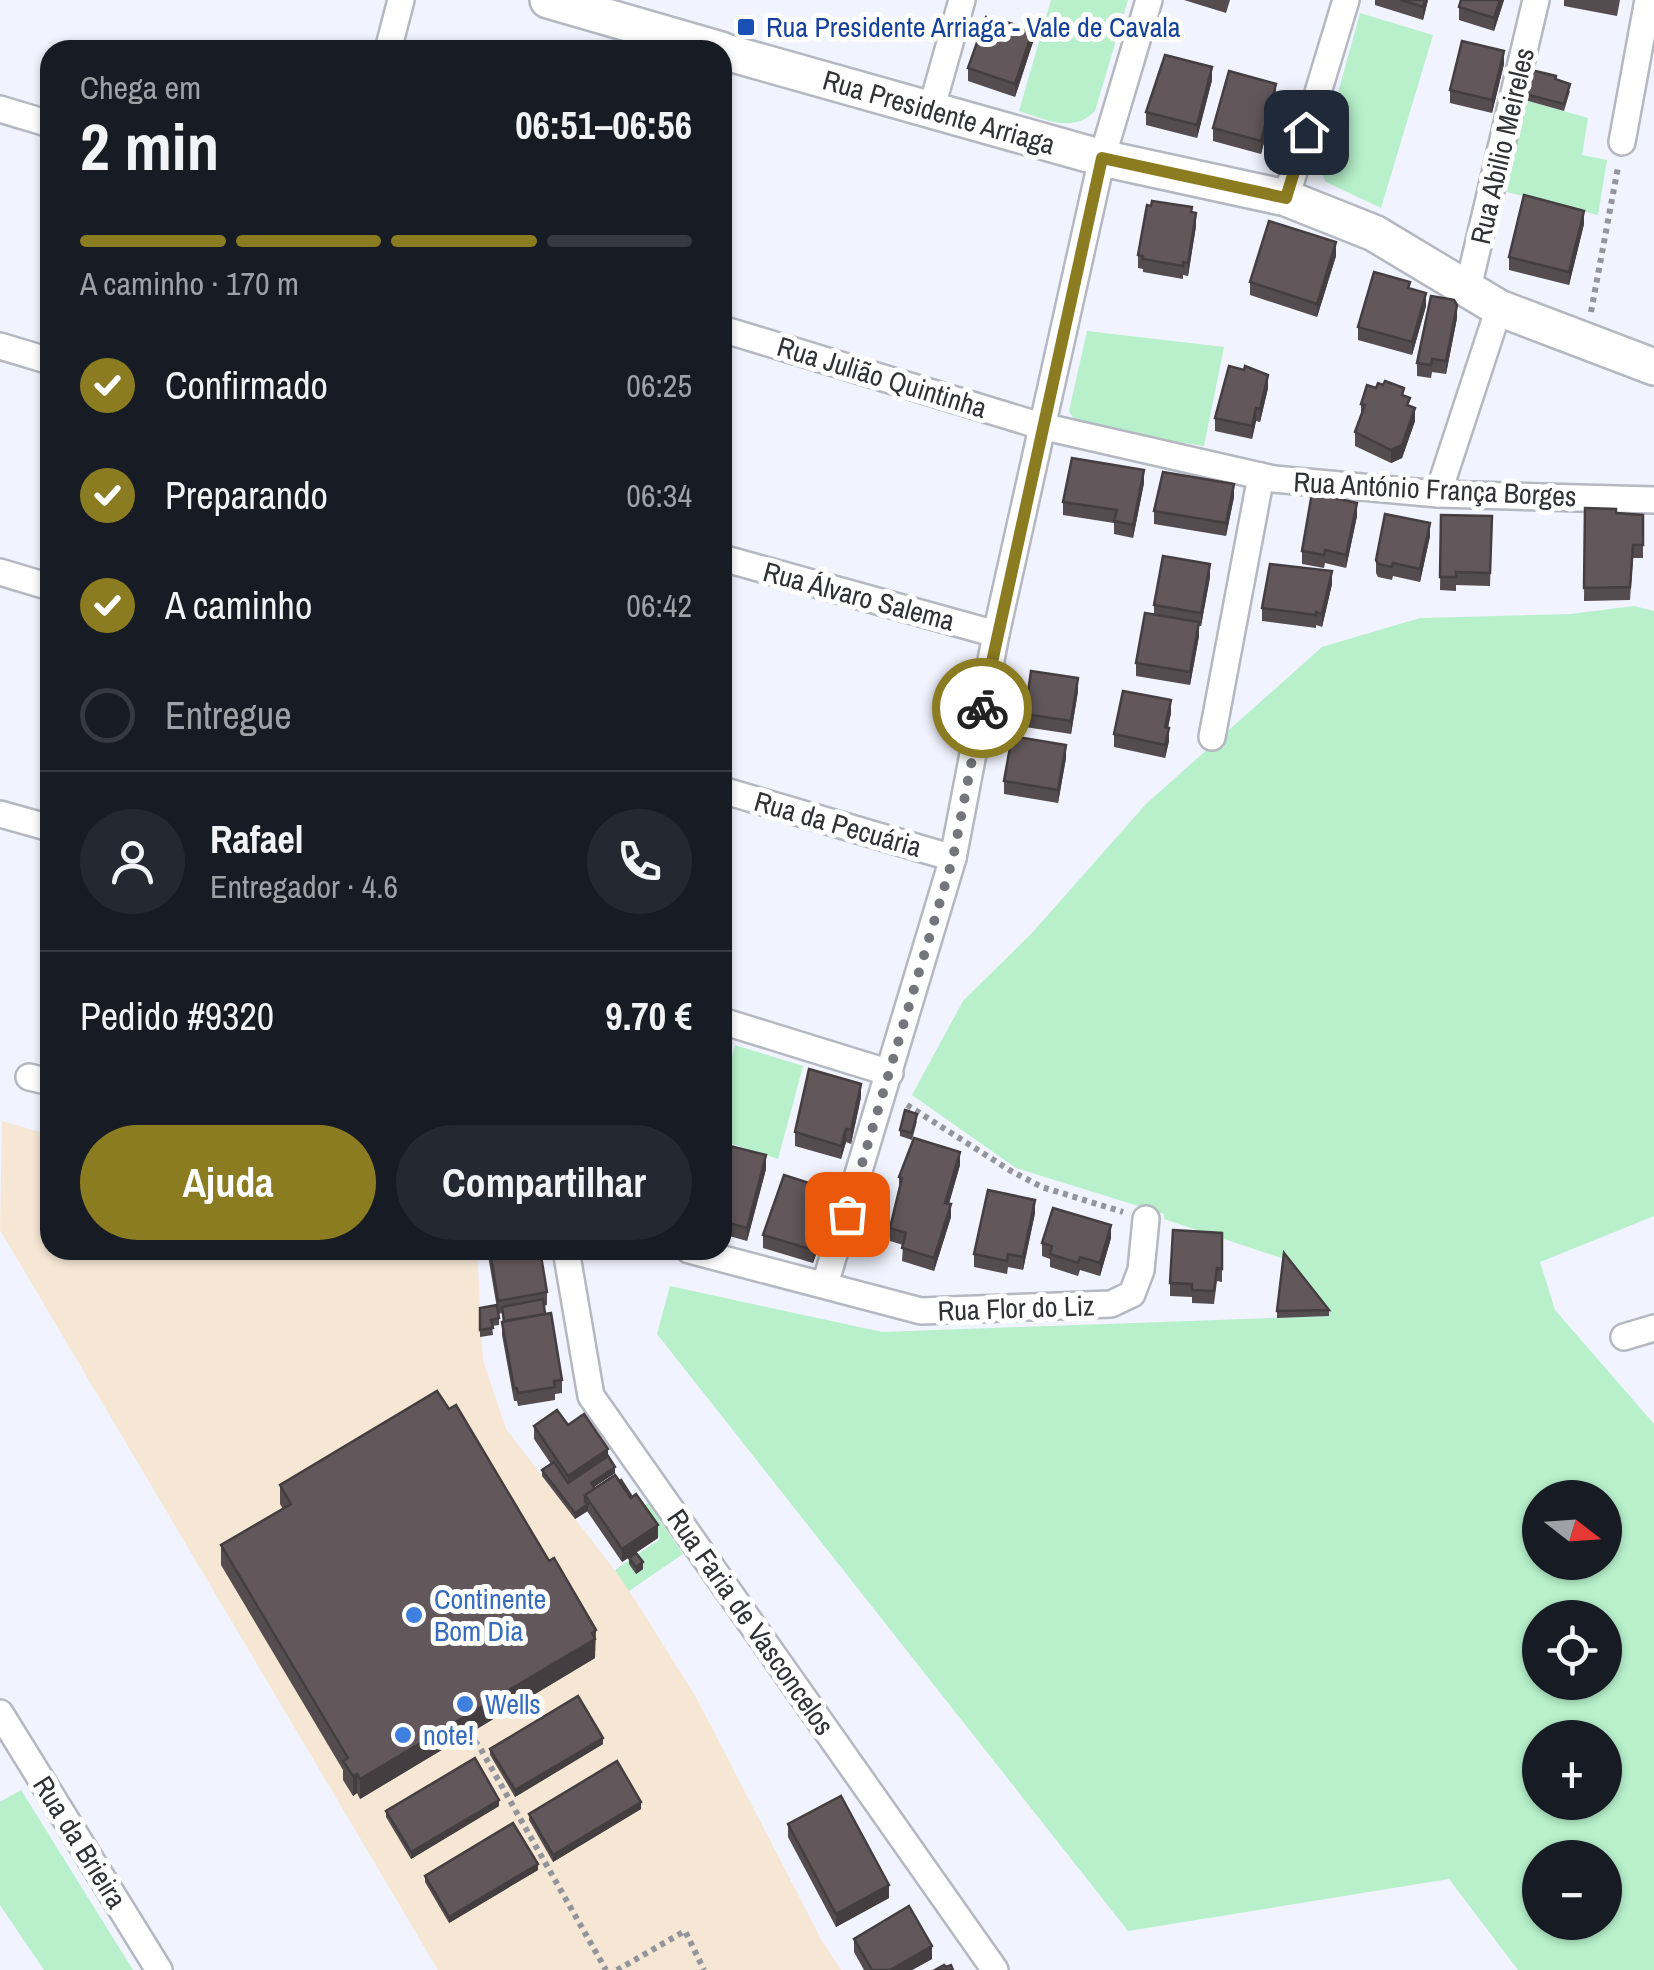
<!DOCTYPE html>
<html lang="pt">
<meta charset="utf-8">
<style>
:root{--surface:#171b24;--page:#242831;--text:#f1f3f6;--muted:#9ea1a6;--line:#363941;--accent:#8c7c21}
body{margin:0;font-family:"Archivo Narrow",sans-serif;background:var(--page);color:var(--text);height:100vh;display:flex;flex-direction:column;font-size:38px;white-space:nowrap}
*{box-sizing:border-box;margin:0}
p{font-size:32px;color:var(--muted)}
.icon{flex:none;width:55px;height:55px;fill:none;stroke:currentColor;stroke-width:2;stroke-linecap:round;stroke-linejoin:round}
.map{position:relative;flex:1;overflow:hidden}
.sheet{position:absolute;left:40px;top:40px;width:692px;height:1220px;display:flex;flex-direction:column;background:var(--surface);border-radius:30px;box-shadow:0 2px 8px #0004}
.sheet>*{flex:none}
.needle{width:65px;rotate:107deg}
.controls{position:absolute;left:1522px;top:1480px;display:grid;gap:20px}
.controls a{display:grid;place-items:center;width:100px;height:100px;border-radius:50%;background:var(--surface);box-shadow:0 2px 8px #0004;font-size:50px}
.pin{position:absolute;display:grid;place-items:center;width:85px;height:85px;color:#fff;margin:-42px;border-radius:20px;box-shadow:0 5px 15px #0006}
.courier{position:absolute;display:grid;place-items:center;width:100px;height:100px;margin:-50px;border:8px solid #8c7c21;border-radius:50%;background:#fff;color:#222;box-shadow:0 2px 12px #0007}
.head em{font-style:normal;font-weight:700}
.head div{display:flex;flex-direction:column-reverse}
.head{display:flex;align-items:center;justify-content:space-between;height:170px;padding:0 40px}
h1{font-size:65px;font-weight:700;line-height:75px}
.bar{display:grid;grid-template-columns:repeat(4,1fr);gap:15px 10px;align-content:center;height:120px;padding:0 40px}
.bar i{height:12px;border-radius:8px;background:var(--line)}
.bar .on{background:var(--accent)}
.bar p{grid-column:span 4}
.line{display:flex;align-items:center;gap:25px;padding:0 40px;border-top:2px solid var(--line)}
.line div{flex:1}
.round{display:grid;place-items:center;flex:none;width:105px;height:105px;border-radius:52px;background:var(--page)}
ol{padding:0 40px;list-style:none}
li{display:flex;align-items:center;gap:30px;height:110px}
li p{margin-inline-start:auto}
li .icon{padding:10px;border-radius:50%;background:var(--accent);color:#fff;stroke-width:4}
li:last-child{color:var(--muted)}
li i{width:55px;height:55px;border:5px solid var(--line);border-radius:50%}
.cta{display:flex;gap:20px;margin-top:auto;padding:20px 40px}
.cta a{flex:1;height:115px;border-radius:60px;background:var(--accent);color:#fff;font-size:40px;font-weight:700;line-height:115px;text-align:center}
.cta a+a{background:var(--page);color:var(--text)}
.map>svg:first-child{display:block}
.commercial{fill:#f6e7d4}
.green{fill:#b7f0cb;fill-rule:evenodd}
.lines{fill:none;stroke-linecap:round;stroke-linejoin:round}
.street-casing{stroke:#b5b7c1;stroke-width:30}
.secondary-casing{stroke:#b5b7c1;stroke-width:40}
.path{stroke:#93949c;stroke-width:6;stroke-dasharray:5 5;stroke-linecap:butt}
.street{stroke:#fff;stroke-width:25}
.secondary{stroke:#fff;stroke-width:35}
.wall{fill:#544c4e}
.shaded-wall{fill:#453e40}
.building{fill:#62585b;stroke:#453e40;stroke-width:2.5}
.done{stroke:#74767c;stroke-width:10;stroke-dasharray:0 18}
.route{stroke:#8c7c21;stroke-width:12}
.transit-dot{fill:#1a4fb4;stroke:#fff;stroke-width:4}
.shop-dot{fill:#3f7fe0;stroke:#fff;stroke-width:4}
.labels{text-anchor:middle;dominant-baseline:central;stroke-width:10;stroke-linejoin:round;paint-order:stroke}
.transit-label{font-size:28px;fill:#164399;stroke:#fff;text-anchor:start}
.street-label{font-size:28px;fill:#313236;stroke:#fff}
.shop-label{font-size:28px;fill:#366cbe;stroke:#fff;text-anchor:start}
</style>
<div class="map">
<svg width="1654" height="1970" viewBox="0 0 1654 1970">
<rect width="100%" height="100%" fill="#f1f3fe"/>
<!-- commercial -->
<polygon class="commercial" points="2,1121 50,1135 50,1250 477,1250 483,1360 506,1429 623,1581 696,1697 822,1941 841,1970 438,1970 0,1230"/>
<!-- green -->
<g class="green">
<path d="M1051,0h77l-33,111c-22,23 -50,8 -76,0z"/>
<polygon points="1360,13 1433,35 1381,208 1326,182 1318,165"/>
<polygon points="1521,99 1588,118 1582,155 1607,160 1598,215 1503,191"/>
<polygon points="1087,331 1224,347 1204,446 1079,428 1069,411"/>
<path d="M1634,606l20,5v605l-114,46 15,48 99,114v546h-136l-69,-91 -321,52 -471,-597 13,-48 212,46 446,-16 -44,-57 -120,-40v-5l-148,-46 -104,-73 51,-94 69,-68 114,-129 176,-157 98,-29 151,-4zM1540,1498h65v64h-65zM1540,1618h65v64h-65zM1540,1738h65v64h-65zM1540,1858h65v64h-65z"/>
<polygon points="735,1045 803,1066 778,1159 723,1141 723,1092"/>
<polygon points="648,1503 683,1554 629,1591 615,1570 660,1539 640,1508"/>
<polygon points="21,1790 133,1970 44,1970 0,1905 0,1802"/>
</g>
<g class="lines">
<defs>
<g id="street">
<polyline points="388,50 401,0"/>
<polyline points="0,109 50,124"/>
<polyline points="931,110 962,0"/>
<polyline points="1622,142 1648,0"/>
<polyline points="1286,198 1346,0"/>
<polyline points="1467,292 1536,0"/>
<polyline points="722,329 1041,426 1274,479 1438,494 1654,500"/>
<polyline points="0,346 50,361"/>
<polyline points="1438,494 1499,308"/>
<polyline points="722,558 996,634"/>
<polyline points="0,572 50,587"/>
<polyline points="1212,737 1261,476"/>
<polyline points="722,790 953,858"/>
<polyline points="0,814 50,828"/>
<polyline points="722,1021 890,1073"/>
<polyline points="29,1077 50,1082"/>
<polyline points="566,1250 591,1396 995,1970"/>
<polyline points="689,1250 921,1311 1111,1304 1132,1294 1141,1270 1146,1219"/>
<polyline points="825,1284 953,858 996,634 1102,158 1149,0"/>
<polyline points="1624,1337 1654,1328"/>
<polyline points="0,1713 159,1970"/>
</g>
<g id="secondary">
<polyline points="548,0 721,50"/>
<polyline points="722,51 1102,158 1286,198 1374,233 1499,308 1654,367"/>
</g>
</defs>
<!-- street casing -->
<use href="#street" class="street-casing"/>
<!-- secondary casing -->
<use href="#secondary" class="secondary-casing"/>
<!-- path -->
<g class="path">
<polyline points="1591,312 1618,167"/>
<polyline points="907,1105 1011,1171 1042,1187 1123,1212"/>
<polyline points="468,1734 479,1746 606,1970"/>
<polyline points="617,1970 685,1931 704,1970"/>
</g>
<!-- street -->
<use href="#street" class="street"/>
<!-- secondary -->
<use href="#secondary" class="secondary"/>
</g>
<!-- wall -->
<g class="wall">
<polygon points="1184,0 1230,0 1226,13"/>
<polygon points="1375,0 1428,0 1423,20 1375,5"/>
<polygon points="1461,0 1504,0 1494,31 1459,20 1459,7"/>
<polygon points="1564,0 1620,0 1617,16 1564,6"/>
<polygon points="1033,42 1015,97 968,81 968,68"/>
<polygon points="1504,64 1492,113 1450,103 1450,90"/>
<polygon points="1212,80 1197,138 1146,125 1146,112"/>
<polygon points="1570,91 1564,111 1521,99 1521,93"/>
<polygon points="1276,97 1261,154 1213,141 1213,128"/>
<polygon points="1192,212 1196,226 1188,276 1183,275 1183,279 1143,272 1143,269 1138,268 1138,255"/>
<polygon points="1584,224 1569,285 1509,270 1509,257"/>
<polygon points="1336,256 1317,317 1250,295 1250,282"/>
<polygon points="1410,289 1426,306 1412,355 1358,340 1358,327"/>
<polygon points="1457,318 1446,374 1432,372 1431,378 1417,376 1417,363"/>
<polygon points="1268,388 1260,422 1256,421 1252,439 1215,431 1215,418"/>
<polygon points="1376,388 1404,395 1415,421 1402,458 1391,463 1355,446 1355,432 1361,417 1361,404"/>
<polygon points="1144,483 1133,538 1114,534 1114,523 1063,515 1063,502"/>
<polygon points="1234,497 1226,536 1154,524 1154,511"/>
<polygon points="1585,508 1643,515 1643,558 1633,558 1630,600 1584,601"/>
<polygon points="1441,515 1492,516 1490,586 1456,585 1456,591 1440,590"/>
<polygon points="1357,516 1346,568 1325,563 1324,568 1302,564 1302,551"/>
<polygon points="1430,536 1420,582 1393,576 1392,580 1378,577 1376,573 1376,560"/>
<polygon points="1210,577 1201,626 1199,626 1199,636 1190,685 1136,676 1136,663 1154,614 1154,605"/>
<polygon points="1332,584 1322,627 1316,625 1316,628 1262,621 1262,608"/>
<polygon points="1078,691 1071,734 1025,727 1025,714"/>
<polygon points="1171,713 1168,728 1169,741 1165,758 1114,747 1114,734"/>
<polygon points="1066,758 1058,803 1004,794 1004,781"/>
<polygon points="861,1097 851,1144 846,1142 841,1159 795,1146 795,1132"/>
<polygon points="917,1121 912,1140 900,1136 900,1130"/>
<polygon points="722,1144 766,1169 747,1241 722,1234"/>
<polygon points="960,1165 949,1204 951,1217 934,1271 902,1261 903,1245 890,1241 890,1228 899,1190 899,1177"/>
<polygon points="828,1202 829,1218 813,1263 763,1248 763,1235"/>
<polygon points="1035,1213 1023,1270 1008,1267 1007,1274 974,1267 974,1254"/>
<polygon points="1222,1233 1222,1282 1217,1281 1214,1304 1192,1303 1192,1297 1170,1296 1170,1283"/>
<polygon points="1111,1238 1100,1276 1080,1270 1078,1276 1050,1267 1050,1259 1042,1256 1042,1243"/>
<polygon points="487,1250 540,1250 547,1292 547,1305 544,1306 562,1380 562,1393 555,1394 555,1400 518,1406 517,1401 514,1401 502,1335 502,1322 503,1322 502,1313 498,1314"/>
<polygon points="480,1308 499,1318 499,1325 492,1326 493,1335 480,1337"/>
<polygon points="1329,1310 1329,1316 1277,1318 1277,1311"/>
<polygon points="569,1425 608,1456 615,1473 594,1487 658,1538 622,1562 587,1511 575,1519 542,1476 542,1470 551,1464 534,1439 534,1426"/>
<polygon points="280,1485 596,1650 595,1650 595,1658 360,1799 357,1793 353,1796 343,1780 343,1770 221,1565 221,1545 283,1509 280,1504"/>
<polygon points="629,1558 643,1569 636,1574 629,1564"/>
<polygon points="603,1744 515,1797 490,1755 490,1749"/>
<polygon points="499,1806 411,1859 386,1817 386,1811"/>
<polygon points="641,1809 553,1862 529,1820 529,1814"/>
<polygon points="788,1824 889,1898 836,1927 788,1837"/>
<polygon points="538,1870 449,1923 425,1882 425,1876"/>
<polygon points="854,1939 932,1959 912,1970 864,1970 854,1952"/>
</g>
<!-- shaded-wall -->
<g class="shaded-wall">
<polygon points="1425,0 1428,0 1423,20 1423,7"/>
<polygon points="1500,0 1504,0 1494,31 1494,18"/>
<polygon points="1033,29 1033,42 1015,97 1015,84"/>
<polygon points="1504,51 1504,64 1492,113 1492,100"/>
<polygon points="1212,67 1212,80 1197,138 1197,125"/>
<polygon points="1276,84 1276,97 1261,154 1261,141"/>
<polygon points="1584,211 1584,224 1569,285 1569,272"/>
<polygon points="1196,213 1196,226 1188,276 1188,263"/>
<polygon points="1336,242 1336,256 1317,317 1317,304"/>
<polygon points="1426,293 1426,306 1412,355 1412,342"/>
<polygon points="1457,305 1457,318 1446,374 1446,361"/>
<polygon points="1268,375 1268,388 1260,422 1260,409"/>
<polygon points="1256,408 1256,421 1252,439 1252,426"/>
<polygon points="1415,408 1415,421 1402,458 1391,463 1391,450"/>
<polygon points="1144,470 1144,483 1133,538 1133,525"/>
<polygon points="1234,484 1234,497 1226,536 1226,523"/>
<polygon points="1357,503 1357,516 1346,568 1346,555"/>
<polygon points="1430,523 1430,536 1420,582 1420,569"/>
<polygon points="1210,564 1210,577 1201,626 1201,613"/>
<polygon points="1332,571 1332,584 1322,627 1322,614"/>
<polygon points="1199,622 1199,636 1190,685 1190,672"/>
<polygon points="1078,678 1078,691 1071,734 1071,721"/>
<polygon points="1171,700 1171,713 1165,740 1165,727"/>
<polygon points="1169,728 1169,741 1165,758 1165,745"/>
<polygon points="1066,745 1066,758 1058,803 1058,790"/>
<polygon points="861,1084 861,1097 851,1144 851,1130"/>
<polygon points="846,1129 846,1142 841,1159 841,1146"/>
<polygon points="960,1152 960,1165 945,1216 945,1203"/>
<polygon points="766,1155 766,1169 747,1241 747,1228"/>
<polygon points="1035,1200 1035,1213 1023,1270 1023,1257"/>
<polygon points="951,1204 951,1217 934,1271 934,1258"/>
<polygon points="829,1205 829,1218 813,1263 813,1250"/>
<polygon points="1111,1225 1111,1238 1100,1276 1100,1263"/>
<polygon points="608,1449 608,1462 568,1489 568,1476"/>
<polygon points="615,1467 615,1473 591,1489 591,1483"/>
<polygon points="588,1504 588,1511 575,1519 575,1513"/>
<polygon points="658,1525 658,1538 622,1562 622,1549"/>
<polygon points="643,1562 643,1569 636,1574 636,1567"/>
<polygon points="596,1630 595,1658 360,1799 360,1779"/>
<polygon points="603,1738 603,1744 515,1797 515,1790"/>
<polygon points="357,1774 357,1793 353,1796 353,1776"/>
<polygon points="499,1800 499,1806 411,1859 411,1852"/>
<polygon points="641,1802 641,1809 553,1862 553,1855"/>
<polygon points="538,1864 538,1870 449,1923 449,1917"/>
<polygon points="889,1885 889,1898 836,1927 836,1914"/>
<polygon points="932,1946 932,1959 912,1970 890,1970"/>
</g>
<!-- building -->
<g class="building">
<polygon points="1401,0 1425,0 1423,7"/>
<polygon points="1461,0 1500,0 1494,18 1459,7"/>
<polygon points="986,17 1033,29 1015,84 968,68"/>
<polygon points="1462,41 1504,51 1492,100 1450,90"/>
<polygon points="1165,55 1212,67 1197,125 1146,112"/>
<polygon points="1527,69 1556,76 1555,79 1570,84 1564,104 1521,93"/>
<polygon points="1229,71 1276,84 1261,141 1213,128"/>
<polygon points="1524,195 1584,211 1569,272 1509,257"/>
<polygon points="1152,201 1192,207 1191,212 1196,213 1188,263 1183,262 1183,266 1143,259 1143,256 1138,255 1147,205 1151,206"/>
<polygon points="1269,221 1336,242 1317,304 1250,282"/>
<polygon points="1374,272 1410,282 1408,288 1426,293 1412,342 1358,327"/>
<polygon points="1431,296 1454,300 1457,305 1446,361 1432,359 1431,365 1417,363"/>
<polygon points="1229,366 1244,370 1245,366 1268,375 1260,409 1256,408 1252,426 1215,418"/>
<polygon points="1385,381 1404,388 1402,395 1410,398 1407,405 1415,408 1402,445 1391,450 1355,432 1365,405 1361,404 1367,385 1376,388 1378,383 1383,385"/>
<polygon points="1072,458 1144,470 1133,525 1114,521 1117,510 1063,502"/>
<polygon points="1163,472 1234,484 1226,523 1154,511"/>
<polygon points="1312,493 1357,503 1346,555 1325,550 1324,555 1302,551"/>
<polygon points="1585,508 1616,509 1616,513 1643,515 1643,545 1633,545 1630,587 1584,588"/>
<polygon points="1385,514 1430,523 1420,569 1393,563 1392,567 1378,564 1376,560"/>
<polygon points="1441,515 1492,516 1490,573 1456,572 1456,577 1440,577"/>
<polygon points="1163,556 1210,564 1201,613 1154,605"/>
<polygon points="1270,564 1332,571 1322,614 1316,612 1316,615 1262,608"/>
<polygon points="1145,613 1199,622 1190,672 1136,663"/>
<polygon points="1031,671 1078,678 1071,721 1025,714"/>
<polygon points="1123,691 1171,700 1165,727 1169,728 1165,745 1114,734"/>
<polygon points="1012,736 1066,745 1058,790 1004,781"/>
<polygon points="809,1069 861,1084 851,1130 846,1129 841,1146 795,1132"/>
<polygon points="905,1110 917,1114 912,1133 900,1130"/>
<polygon points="914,1138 960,1152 945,1203 951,1204 934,1258 902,1248 906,1233 890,1228 902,1178 899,1177"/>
<polygon points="722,1144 766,1155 747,1228 722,1221"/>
<polygon points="784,1175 828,1189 824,1204 829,1205 813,1250 763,1235"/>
<polygon points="988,1190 1035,1200 1023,1257 1008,1254 1007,1261 974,1254"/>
<polygon points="1053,1208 1111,1225 1100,1263 1080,1257 1078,1263 1050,1254 1052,1246 1042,1243"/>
<polygon points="1173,1230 1222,1233 1222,1269 1217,1268 1214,1291 1192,1290 1192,1284 1170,1283"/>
<polygon points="490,1250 540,1250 547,1292 498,1301"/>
<polygon points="1284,1253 1329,1310 1277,1311"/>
<polygon points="543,1299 545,1314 504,1321 502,1307"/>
<polygon points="497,1305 499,1318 491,1320 493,1328 480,1330 480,1308"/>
<polygon points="551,1313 562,1380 554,1381 555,1387 518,1393 517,1388 514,1388 502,1322"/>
<polygon points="437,1391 449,1409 456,1405 549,1561 554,1558 596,1630 592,1633 595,1639 360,1779 357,1774 353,1776 343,1761 348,1758 221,1545 291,1504 280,1485"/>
<polygon points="557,1410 568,1425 584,1414 608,1449 568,1476 534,1426"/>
<polygon points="608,1456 615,1467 591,1483 595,1489 585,1495 585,1502 588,1504 575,1513 542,1470 554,1462 568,1483"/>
<polygon points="615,1475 631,1498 636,1494 658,1525 622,1549 585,1495"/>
<polygon points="621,1480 632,1497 631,1498 619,1481"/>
<polygon points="636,1553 643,1562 636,1567 629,1558"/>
<polygon points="578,1696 603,1738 515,1790 490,1749"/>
<polygon points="475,1758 499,1800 411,1852 386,1811"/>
<polygon points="617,1761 641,1802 553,1855 529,1814"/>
<polygon points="841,1796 889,1885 836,1914 788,1824"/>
<polygon points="513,1823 538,1864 449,1917 425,1876"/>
<polygon points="909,1906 932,1946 890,1970 872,1970 854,1939"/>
<polygon points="944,1965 946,1967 951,1965 953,1970 935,1970"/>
</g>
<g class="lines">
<!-- done -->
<polyline class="done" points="847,1214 953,858 982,708"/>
<!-- route -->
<polyline class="route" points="982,708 1102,158 1286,198 1306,132"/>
</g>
<!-- markers -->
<rect class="transit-dot" x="736" y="17" width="20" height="20" rx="5"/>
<g class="shop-dot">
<circle cx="414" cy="1615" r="10"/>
<circle cx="465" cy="1704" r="10"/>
<circle cx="403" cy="1735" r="10"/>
</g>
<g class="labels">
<!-- transit labels -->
<g class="transit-label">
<text x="766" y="27">Rua Presidente Arriaga - Vale de Cavala</text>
</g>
<!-- street labels -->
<g class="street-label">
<text transform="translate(939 112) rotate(16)">Rua Presidente Arriaga</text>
<text transform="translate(1502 146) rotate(-77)">Rua Abilio Meireles</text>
<text transform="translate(882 377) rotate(17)">Rua Julião Quintinha</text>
<text transform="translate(1435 489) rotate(3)">Rua António França Borges</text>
<text transform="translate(859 596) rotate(15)">Rua Álvaro Salema</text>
<text transform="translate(838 824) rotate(16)">Rua da Pecuária</text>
<text transform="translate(1016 1308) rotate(-2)">Rua Flor do Liz</text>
<text transform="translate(751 1622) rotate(55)">Rua Faria de Vasconcelos</text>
<text transform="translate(80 1842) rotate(58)">Rua da Brieira</text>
</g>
<!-- shop labels -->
<g class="shop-label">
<text x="434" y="1599">Continente<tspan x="434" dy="32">Bom Dia</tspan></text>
<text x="485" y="1704">Wells</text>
<text x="423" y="1735">note!</text>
</g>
</g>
</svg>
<div class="controls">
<a><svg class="needle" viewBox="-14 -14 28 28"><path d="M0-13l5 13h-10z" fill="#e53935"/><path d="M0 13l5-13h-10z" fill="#9ea1a6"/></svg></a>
<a><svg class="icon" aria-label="locate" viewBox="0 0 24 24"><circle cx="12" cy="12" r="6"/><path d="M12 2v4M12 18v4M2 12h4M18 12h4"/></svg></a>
<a>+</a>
<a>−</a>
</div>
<div class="pin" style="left:847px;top:1214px;background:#ea580c"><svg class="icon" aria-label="bag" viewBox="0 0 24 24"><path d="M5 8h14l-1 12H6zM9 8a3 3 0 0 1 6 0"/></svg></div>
<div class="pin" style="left:1306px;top:132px;background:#1f2937"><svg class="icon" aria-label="home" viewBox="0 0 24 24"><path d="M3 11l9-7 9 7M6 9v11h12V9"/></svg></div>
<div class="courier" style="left:982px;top:708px"><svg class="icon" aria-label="bike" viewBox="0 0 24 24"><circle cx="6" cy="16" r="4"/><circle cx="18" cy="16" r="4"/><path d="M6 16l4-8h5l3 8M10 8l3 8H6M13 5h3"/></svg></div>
<section class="sheet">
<div class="head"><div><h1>2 min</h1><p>Chega em</p></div><em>06:51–06:56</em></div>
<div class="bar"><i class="on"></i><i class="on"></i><i class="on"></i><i></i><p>A caminho · 170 m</p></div>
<ol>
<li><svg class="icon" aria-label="check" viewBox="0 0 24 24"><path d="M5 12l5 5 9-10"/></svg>Confirmado<p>06:25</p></li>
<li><svg class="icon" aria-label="check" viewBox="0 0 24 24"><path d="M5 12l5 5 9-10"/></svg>Preparando<p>06:34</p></li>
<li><svg class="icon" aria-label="check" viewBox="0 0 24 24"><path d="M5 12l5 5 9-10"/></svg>A caminho<p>06:42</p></li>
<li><i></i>Entregue</li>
</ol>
<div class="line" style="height:180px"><a class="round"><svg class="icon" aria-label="person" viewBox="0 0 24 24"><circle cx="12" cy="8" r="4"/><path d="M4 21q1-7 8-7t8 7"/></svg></a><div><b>Rafael</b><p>Entregador · 4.6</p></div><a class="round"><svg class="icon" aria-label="phone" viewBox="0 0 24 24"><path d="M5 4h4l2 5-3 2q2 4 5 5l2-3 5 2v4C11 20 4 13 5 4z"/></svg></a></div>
<div class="line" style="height:130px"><div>Pedido #9320</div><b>9.70 €</b></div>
<div class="cta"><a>Ajuda</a><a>Compartilhar</a></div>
</section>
</div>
